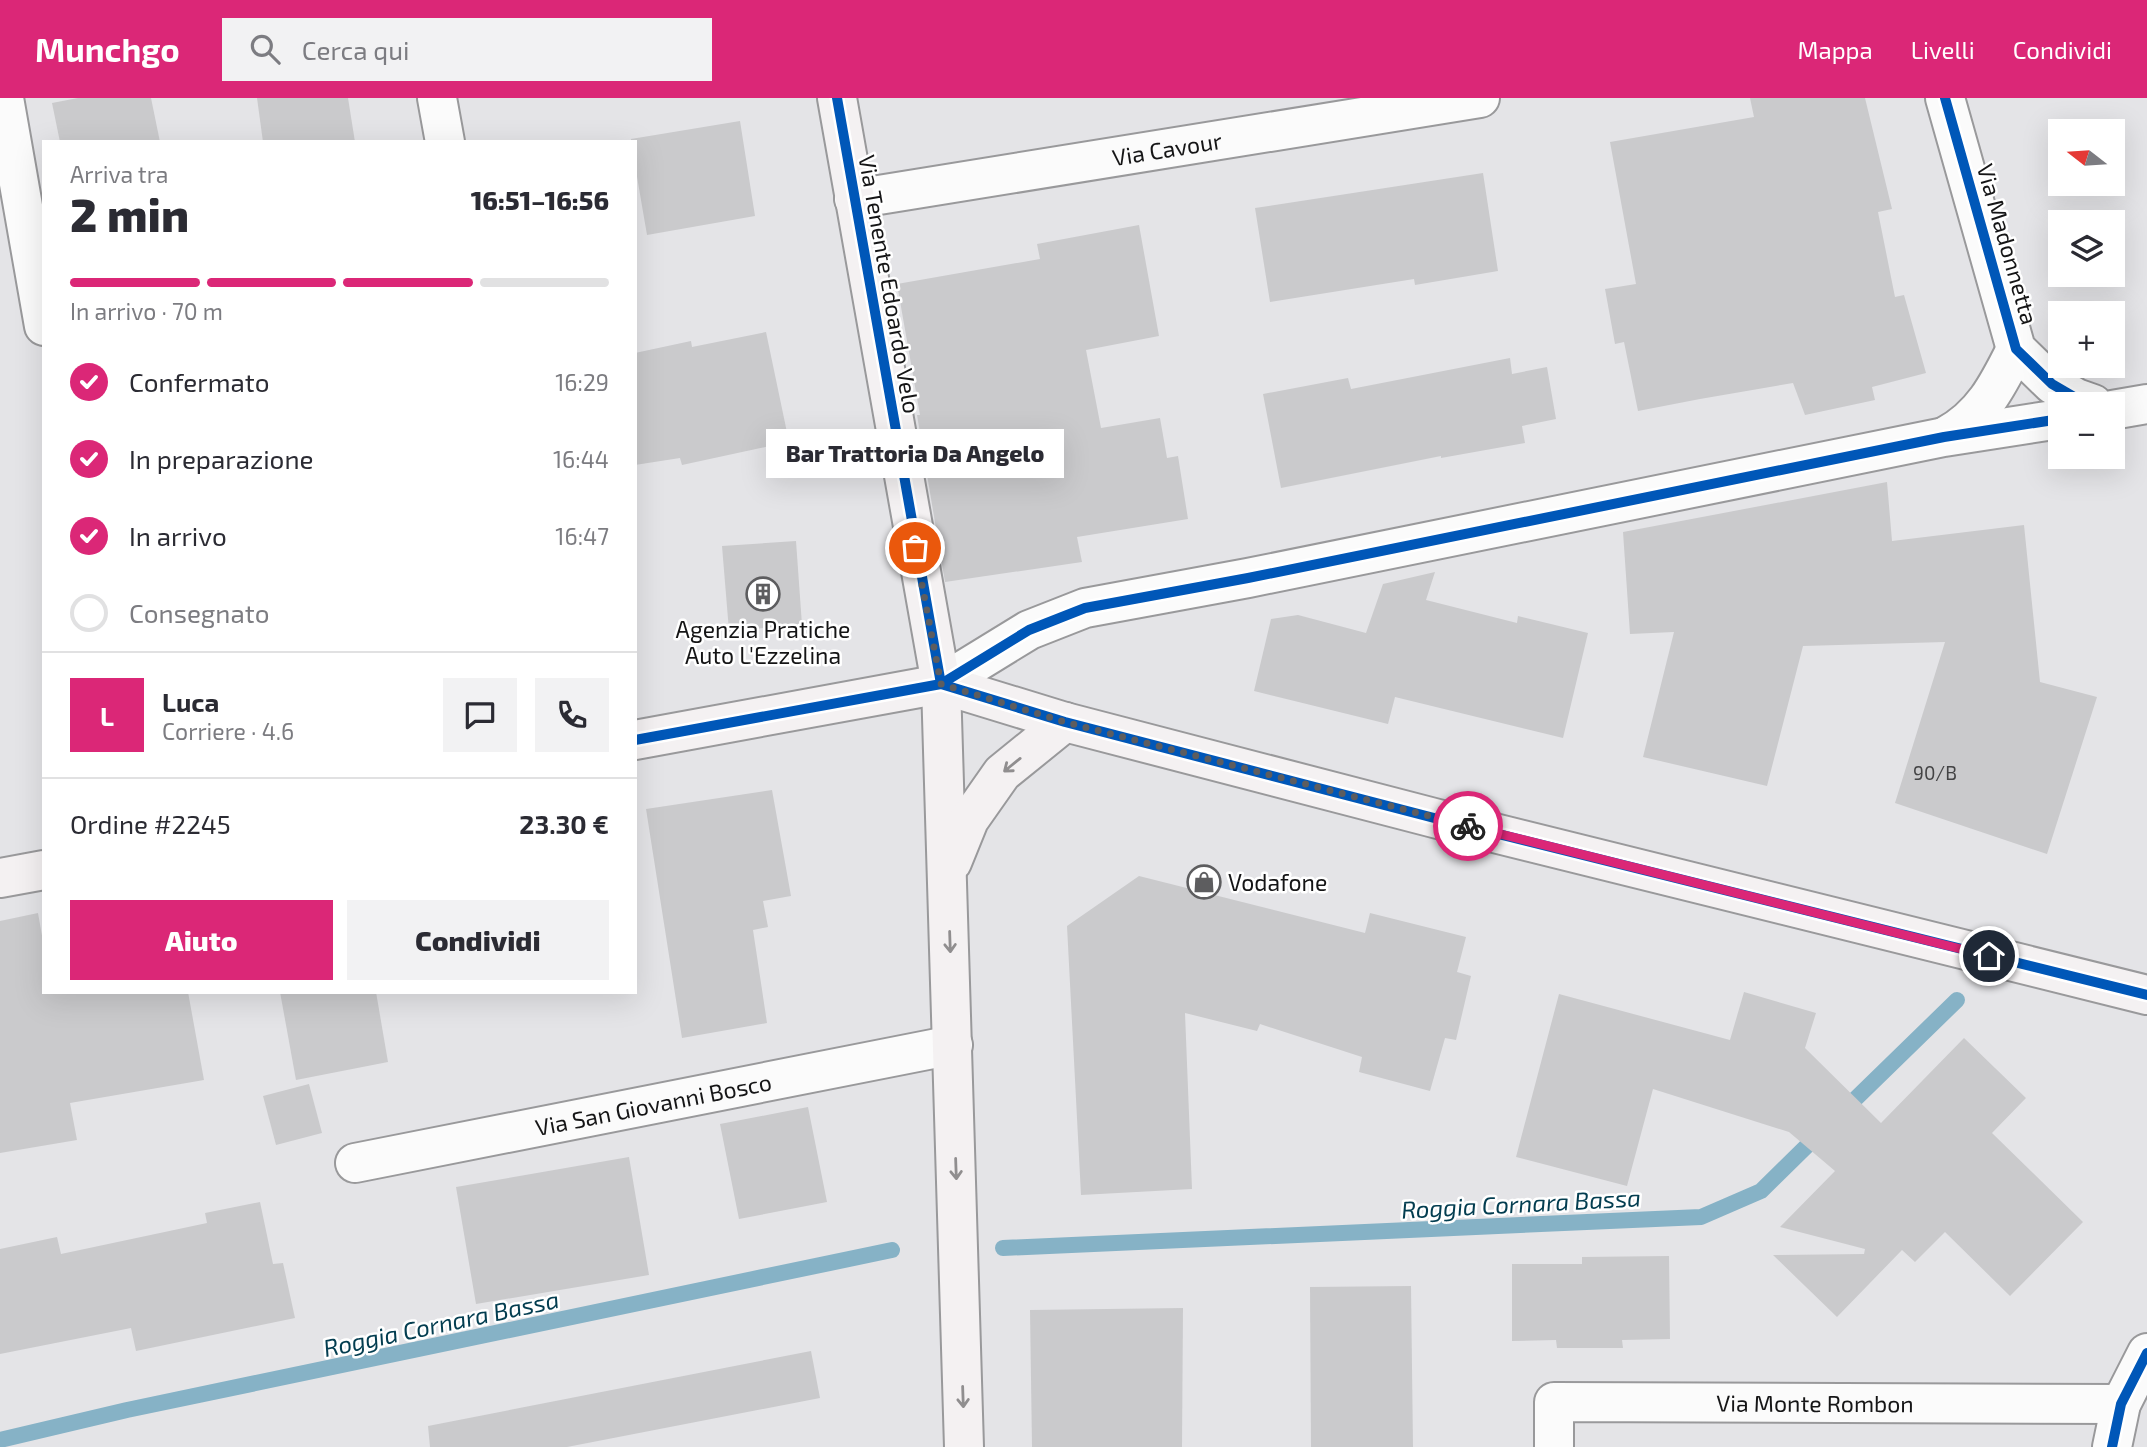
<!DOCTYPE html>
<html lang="it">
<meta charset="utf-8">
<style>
:root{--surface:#fff;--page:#f2f2f3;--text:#2b2b33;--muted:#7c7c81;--line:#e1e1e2;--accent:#db2777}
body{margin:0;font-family:"Exo 2",sans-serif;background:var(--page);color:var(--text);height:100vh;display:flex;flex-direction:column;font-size:26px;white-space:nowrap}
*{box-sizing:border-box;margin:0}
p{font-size:23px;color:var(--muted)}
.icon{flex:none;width:38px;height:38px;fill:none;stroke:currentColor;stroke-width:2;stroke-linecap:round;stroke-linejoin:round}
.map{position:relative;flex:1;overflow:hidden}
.sheet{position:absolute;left:42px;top:42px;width:595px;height:854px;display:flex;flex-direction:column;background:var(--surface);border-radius:0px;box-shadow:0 7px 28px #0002}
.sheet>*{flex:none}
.needle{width:46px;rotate:287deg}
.buttons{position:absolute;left:2048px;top:21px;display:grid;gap:14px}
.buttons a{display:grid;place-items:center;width:77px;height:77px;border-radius:0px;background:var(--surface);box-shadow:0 7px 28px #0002;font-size:35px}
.pin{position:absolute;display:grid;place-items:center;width:60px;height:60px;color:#fff;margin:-30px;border:4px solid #fff;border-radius:50%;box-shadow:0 2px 7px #0007}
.courier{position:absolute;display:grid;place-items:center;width:70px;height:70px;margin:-35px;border:5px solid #db2777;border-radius:50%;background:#fff;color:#222;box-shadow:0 2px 9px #0007}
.bubble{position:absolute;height:49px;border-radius:0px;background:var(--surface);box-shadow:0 7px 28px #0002;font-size:23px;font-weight:800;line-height:49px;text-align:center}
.summary em{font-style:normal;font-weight:800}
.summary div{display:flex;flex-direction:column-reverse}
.summary{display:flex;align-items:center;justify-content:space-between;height:119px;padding:0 28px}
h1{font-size:46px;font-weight:800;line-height:52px}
.bar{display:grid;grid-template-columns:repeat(4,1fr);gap:10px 7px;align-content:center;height:84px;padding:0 28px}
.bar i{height:9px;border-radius:5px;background:var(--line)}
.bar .on{background:var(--accent)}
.bar p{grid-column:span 4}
.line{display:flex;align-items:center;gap:18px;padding:0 28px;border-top:2px solid var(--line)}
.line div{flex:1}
.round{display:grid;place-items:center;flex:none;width:74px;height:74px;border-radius:0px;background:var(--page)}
ol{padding:0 28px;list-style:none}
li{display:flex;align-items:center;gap:21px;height:77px}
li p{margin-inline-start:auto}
li .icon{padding:7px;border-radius:50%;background:var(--accent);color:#fff;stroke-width:4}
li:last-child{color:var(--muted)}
li i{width:38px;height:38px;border:4px solid var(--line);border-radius:50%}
.primary-button{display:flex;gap:14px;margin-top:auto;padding:14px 28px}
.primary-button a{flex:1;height:80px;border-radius:0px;background:var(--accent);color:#fff;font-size:28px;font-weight:800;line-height:80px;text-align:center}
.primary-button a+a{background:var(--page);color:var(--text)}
header{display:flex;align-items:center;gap:42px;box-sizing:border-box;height:98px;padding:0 35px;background:var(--accent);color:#fff}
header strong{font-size:33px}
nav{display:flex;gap:38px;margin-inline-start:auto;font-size:24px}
.search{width:490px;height:63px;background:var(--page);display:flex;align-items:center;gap:18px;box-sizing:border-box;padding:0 24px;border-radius:0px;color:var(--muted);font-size:26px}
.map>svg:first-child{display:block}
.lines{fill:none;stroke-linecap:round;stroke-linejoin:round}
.stream{stroke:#86b2c6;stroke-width:16}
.building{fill:#cacacc}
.street-casing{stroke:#99999b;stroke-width:42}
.secondary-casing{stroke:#99999b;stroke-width:42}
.street{stroke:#fbfbfb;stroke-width:38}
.secondary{stroke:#f4f1f2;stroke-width:38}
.cycleway-casing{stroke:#fff;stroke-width:15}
.cycleway{stroke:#0057b8;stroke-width:10}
.oneway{stroke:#908e8f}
.done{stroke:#5d5d5f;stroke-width:7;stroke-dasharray:0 12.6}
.route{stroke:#db2777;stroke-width:9}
.labels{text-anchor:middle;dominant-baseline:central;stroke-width:5;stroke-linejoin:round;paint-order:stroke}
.number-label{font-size:19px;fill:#434344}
.street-label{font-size:23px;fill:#151516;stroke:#fff}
.poi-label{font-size:23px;fill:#151516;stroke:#fff}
.water-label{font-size:24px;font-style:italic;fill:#033d50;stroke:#fff}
</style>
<header>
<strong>Munchgo</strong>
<div class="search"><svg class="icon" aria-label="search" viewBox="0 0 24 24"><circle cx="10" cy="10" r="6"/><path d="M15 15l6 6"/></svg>Cerca qui</div>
<nav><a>Mappa</a><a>Livelli</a><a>Condividi</a></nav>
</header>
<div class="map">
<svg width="2147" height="1349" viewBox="0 0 2147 1349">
<rect width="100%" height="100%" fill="#e4e4e7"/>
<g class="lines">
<!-- stream -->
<g class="stream">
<polyline points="1842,1014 1957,902"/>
<polyline points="1003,1150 1701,1119 1761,1093 1821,1034"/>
<polyline points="0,1342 127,1312 892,1152"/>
</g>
</g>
<!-- building -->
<g class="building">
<polygon points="78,0 151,0 160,44 60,44 52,5"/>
<polygon points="257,0 348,0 355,44 263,44"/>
<polygon points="1750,0 1865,0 1892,111 1878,114 1895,199 1904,197 1926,275 1872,289 1875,302 1805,317 1793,285 1700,301 1638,313 1624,244 1615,246 1605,191 1636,186 1610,44 1754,19"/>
<polygon points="740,23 755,118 647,137 635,67 635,44 631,44 631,41"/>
<polygon points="1483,75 1498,173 1415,187 1414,181 1270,204 1255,110"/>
<polygon points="1139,127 1159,238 1086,252 1101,330 1160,320 1167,360 1178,358 1188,421 1077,439 1082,464 945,484 917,317 920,317 897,186 1040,161 1037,146"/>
<polygon points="766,234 789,344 682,367 680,360 635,367 635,255 691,243 692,249"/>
<polygon points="1510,260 1512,276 1547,269 1556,321 1522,328 1525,345 1441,360 1441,358 1281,390 1263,296 1348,280 1351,291"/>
<polygon points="1887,384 1892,443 2024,427 2040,584 2097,599 2047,756 1895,705 1945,544 1803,548 1767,688 1643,659 1674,534 1630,536 1623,434"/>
<polygon points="796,443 802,527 729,533 722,448"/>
<polygon points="1435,474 1426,502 1517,525 1518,518 1588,535 1563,640 1395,599 1388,626 1254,593 1271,521 1298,517 1366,535 1383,486"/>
<polygon points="772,692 791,798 763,803 768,829 753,832 767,925 682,940 646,711"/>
<polygon points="1139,778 1365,835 1370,815 1466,839 1457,874 1471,878 1456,942 1445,940 1430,993 1359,974 1362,959 1260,926 1257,933 1185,915 1192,1091 1081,1097 1067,828"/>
<polygon points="38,815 44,849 44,894 188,894 204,982 70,1005 77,1042 0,1055 0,823"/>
<polygon points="280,894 376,894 388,964 296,982"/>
<polygon points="1744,894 1816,915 1805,950 1881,1025 1964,940 2026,1000 1992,1035 2083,1124 2010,1198 1945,1134 1915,1164 1902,1152 1837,1219 1773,1157 1864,1156 1865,1151 1780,1129 1835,1073 1789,1034 1653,991 1627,1088 1516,1059 1559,896 1730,942"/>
<polygon points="309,986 322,1035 276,1047 263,998"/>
<polygon points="808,1009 827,1104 739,1121 720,1026"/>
<polygon points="629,1059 649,1177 476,1206 456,1089"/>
<polygon points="260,1104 273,1166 283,1165 295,1220 136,1253 131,1230 0,1256 0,1151 57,1139 61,1156 207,1125 205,1115"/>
<polygon points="1669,1158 1670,1241 1622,1242 1623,1250 1557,1250 1556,1242 1512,1243 1512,1166 1582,1166 1582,1159"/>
<polygon points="1411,1188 1413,1349 1311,1349 1310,1189"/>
<polygon points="1183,1210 1182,1349 1032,1349 1030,1212"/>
<polygon points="811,1253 820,1300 567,1349 430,1349 428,1328"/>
</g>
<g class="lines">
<defs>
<g id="street">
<polyline points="4,0 44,228"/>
<polyline points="437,0 445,44"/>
<polyline points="1945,0 2016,251 2052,286 2076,300 2093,306"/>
<path id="s1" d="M854,101l626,-101"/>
<polyline points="2112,312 2147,306"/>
<path d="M1946,338c37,-20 52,-51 70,-87"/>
<polyline points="941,586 1029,532 1085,510 1248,480 1944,339 2060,321"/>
<path id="s2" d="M355,1065l598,-118"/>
<path id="s3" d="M1554,1349v-45l567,2"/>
<polyline points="2112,1349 2121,1306 2147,1255"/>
</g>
<g id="secondary">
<polyline points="837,0 941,586 964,1349"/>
<polyline points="635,642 941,586 1065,624 1438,721 2147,897"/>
<polyline points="952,764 969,722 1002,675 1065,624"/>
<polyline points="0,780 44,772"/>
</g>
</defs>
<!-- street casing -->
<use href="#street" class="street-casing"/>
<!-- secondary casing -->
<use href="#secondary" class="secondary-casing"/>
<!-- street -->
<use href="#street" class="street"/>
<!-- secondary -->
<use href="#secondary" class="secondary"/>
<defs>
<g id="cycleway">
<polyline points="837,0 941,586"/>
<polyline points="1945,0 2016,251 2052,286 2076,300 2093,306"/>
<polyline points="941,586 1065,624 1438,721 2147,897"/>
<polyline points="635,642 941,586 1029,532 1085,510 1248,480 1944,339 2060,321"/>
<polyline points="2112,1349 2121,1306 2147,1255"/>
</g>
</defs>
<!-- cycleway casing -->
<use href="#cycleway" class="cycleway-casing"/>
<!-- cycleway -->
<use href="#cycleway" class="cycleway"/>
</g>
<!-- one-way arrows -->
<defs><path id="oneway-shaft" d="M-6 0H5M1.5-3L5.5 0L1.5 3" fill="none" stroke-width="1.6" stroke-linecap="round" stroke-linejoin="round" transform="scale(1.75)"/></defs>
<g class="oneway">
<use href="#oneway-shaft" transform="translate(1012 667) rotate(141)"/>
<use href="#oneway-shaft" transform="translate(950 844) rotate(88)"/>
<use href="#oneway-shaft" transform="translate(956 1071) rotate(88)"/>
<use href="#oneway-shaft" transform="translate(963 1299) rotate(88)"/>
</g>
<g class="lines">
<!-- done -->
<polyline class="done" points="915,450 941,586 1065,624 1468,728"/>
<!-- route -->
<polyline class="route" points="1468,728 1989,858"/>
</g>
<!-- icons -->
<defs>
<symbol id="building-ring" viewBox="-11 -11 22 22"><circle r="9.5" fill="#fff" stroke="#5d5d5f" stroke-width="1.5"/><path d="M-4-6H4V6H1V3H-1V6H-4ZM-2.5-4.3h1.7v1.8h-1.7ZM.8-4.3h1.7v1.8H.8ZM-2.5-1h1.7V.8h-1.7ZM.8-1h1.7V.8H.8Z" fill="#5d5d5f"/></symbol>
<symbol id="shop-ring" viewBox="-11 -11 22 22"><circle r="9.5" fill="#fff" stroke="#5d5d5f" stroke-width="1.5"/><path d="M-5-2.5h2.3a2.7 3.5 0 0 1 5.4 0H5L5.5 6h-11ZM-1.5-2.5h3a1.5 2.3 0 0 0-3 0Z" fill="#5d5d5f"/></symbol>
</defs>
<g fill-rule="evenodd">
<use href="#building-ring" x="744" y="477" width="38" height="38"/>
<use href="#shop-ring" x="1185" y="765" width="38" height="38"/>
</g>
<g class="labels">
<!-- number labels -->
<g class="number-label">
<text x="1935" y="674">90/B</text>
</g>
<!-- street labels -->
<g class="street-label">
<text stroke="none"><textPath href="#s1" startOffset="317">Via Cavour</textPath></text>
<text transform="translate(2008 146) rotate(74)">Via Madonnetta</text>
<text transform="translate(890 186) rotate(80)">Via Tenente Edoardo Velo</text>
<text stroke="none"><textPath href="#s2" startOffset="304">Via San Giovanni Bosco</textPath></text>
<text stroke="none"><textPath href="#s3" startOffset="306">Via Monte Rombon</textPath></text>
</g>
<!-- poi labels -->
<g class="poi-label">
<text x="763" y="531">Agenzia Pratiche<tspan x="763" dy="26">Auto L'Ezzelina</tspan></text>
<text x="1228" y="784" text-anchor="start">Vodafone</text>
</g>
<!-- water labels -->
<g class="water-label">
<text transform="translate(1521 1105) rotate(-3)">Roggia Cornara Bassa</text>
<text transform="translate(441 1225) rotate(-12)">Roggia Cornara Bassa</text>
</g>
</g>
</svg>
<div class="buttons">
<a><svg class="needle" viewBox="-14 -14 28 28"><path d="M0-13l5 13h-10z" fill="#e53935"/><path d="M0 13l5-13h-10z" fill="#7c7c81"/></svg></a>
<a><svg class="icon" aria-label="layers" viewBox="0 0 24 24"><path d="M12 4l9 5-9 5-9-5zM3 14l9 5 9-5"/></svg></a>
<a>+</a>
<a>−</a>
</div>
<div class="pin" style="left:915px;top:450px;background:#ea580c"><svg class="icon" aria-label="bag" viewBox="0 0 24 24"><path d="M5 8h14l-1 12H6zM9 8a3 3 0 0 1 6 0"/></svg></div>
<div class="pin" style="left:1989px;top:858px;background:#1f2937"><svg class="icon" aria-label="home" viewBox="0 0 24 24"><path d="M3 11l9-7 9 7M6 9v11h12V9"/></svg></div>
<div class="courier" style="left:1468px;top:728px"><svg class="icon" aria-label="bike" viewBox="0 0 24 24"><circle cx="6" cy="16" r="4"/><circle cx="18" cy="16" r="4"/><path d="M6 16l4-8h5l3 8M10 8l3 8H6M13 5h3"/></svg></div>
<div class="bubble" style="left:766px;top:331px;width:298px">Bar Trattoria Da Angelo</div>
<section class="sheet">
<div class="summary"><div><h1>2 min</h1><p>Arriva tra</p></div><em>16:51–16:56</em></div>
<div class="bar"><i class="on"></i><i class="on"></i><i class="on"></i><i></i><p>In arrivo · 70 m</p></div>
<ol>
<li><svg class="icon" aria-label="check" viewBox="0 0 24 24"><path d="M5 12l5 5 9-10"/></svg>Confermato<p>16:29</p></li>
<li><svg class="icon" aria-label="check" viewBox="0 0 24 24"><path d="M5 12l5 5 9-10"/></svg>In preparazione<p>16:44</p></li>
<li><svg class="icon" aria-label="check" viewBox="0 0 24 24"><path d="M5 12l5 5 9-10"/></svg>In arrivo<p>16:47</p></li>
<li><i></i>Consegnato</li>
</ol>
<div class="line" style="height:126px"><b class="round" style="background:var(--accent);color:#fff">L</b><div><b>Luca</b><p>Corriere · 4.6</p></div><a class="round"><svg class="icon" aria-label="chat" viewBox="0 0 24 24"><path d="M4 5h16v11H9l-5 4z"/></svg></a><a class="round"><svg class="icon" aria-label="phone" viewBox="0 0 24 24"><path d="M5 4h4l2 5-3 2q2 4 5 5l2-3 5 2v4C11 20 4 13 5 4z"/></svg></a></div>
<div class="line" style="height:91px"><div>Ordine #2245</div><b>23.30 €</b></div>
<div class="primary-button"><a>Aiuto</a><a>Condividi</a></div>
</section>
</div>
